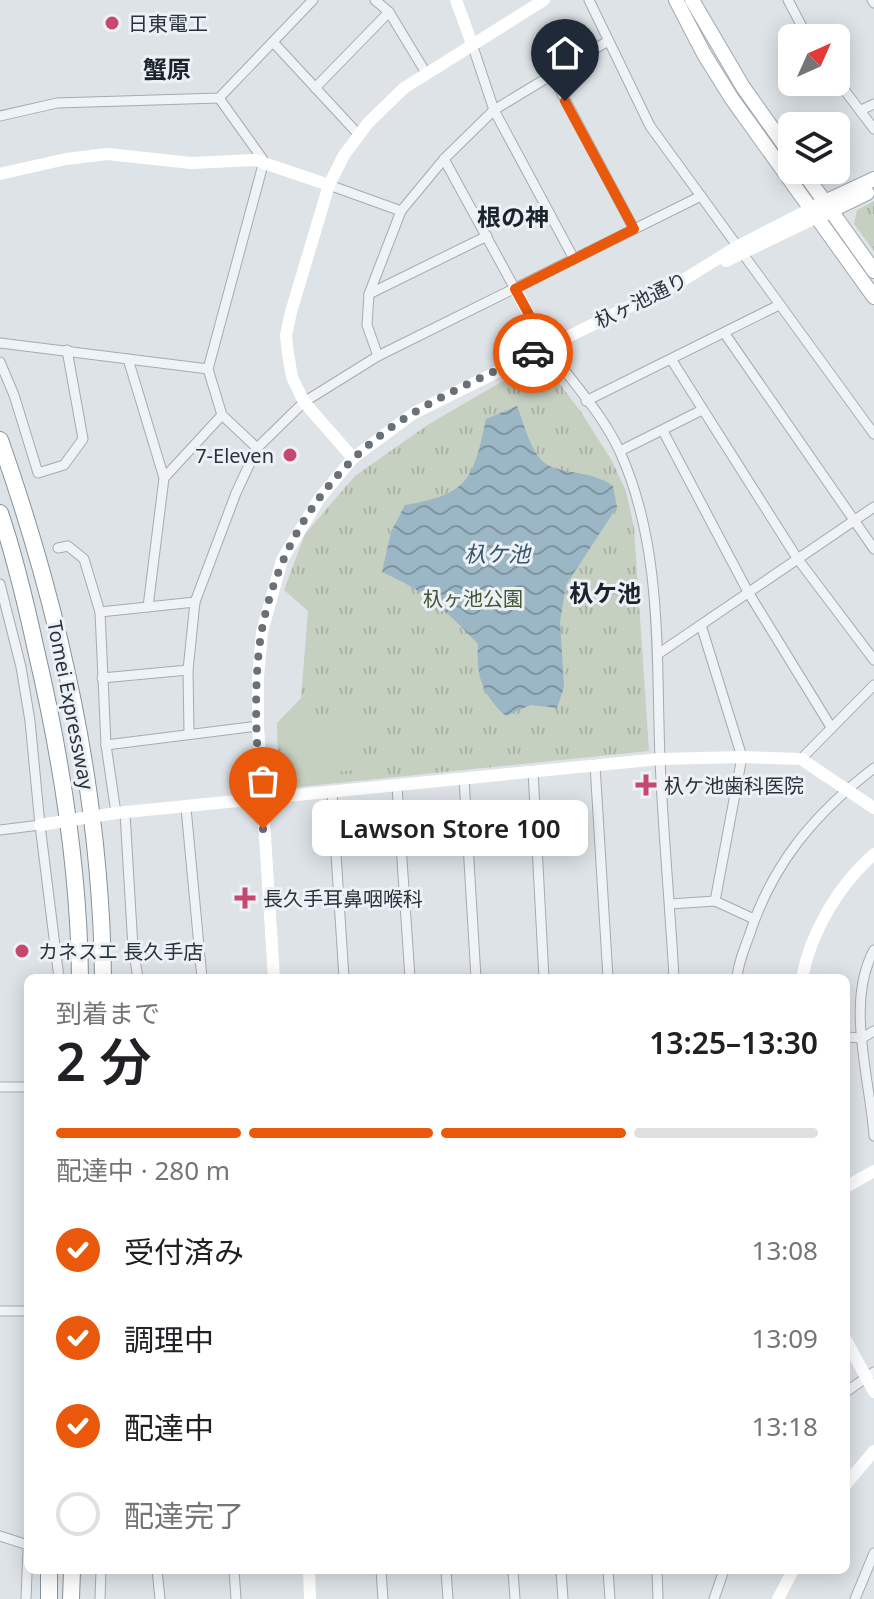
<!DOCTYPE html>
<html lang="ja">
<meta charset="utf-8">
<style>
:root{--surface:#fff;--page:#f2f2f2;--text:#202124;--muted:#757577;--line:#e0e0e0;--accent:#ea580c}
body{margin:0;font-family:"Noto Sans","Noto Sans JP",sans-serif;background:var(--page);color:var(--text);height:100vh;display:flex;flex-direction:column;font-size:30px;white-space:nowrap}
*{box-sizing:border-box;margin:0}
p{font-size:26px;color:var(--muted)}
.icon{flex:none;width:44px;height:44px;fill:none;stroke:currentColor;stroke-width:2;stroke-linecap:round;stroke-linejoin:round}
.map{position:relative;flex:1;overflow:hidden}
.drawer{position:absolute;left:24px;top:974px;width:826px;height:600px;display:flex;flex-direction:column;background:var(--surface);border-radius:12px;box-shadow:0 4px 20px #0003}
.drawer>*{flex:none}
.needle{width:52px;rotate:45deg}
.fabs{position:absolute;left:778px;top:24px;display:grid;gap:16px}
.fabs a{display:grid;place-items:center;width:72px;height:72px;border-radius:12px;background:var(--surface);box-shadow:0 4px 20px #0003;font-size:40px}
.pin{position:absolute;display:grid;place-items:center;width:68px;height:68px;color:#fff;margin:-82px -34px;border-radius:50% 50% 50% 0;rotate:-45deg;box-shadow:0 0 8px #0007}
.pin .icon{rotate:45deg}
.courier{position:absolute;display:grid;place-items:center;width:80px;height:80px;margin:-40px;border:6px solid #ea580c;border-radius:50%;background:#fff;color:#222;box-shadow:0 2px 10px #0007}
.bubble{position:absolute;height:56px;border-radius:12px;background:var(--surface);box-shadow:0 4px 20px #0003;font-size:26px;font-weight:600;line-height:56px;text-align:center}
.head em{font-style:normal;font-weight:600}
.head div{display:flex;flex-direction:column-reverse}
.head{display:flex;align-items:center;justify-content:space-between;height:136px;padding:0 32px}
h1{font-size:52px;font-weight:600;line-height:60px}
.bar{display:grid;grid-template-columns:repeat(4,1fr);gap:12px 8px;align-content:center;height:96px;padding:0 32px}
.bar i{height:10px;border-radius:6px;background:var(--line)}
.bar .selected{background:var(--accent)}
.bar p{grid-column:span 4}
ol{padding:0 32px;list-style:none}
li{display:flex;align-items:center;gap:24px;height:88px}
li p{margin-inline-start:auto}
li .icon{padding:8px;border-radius:50%;background:var(--accent);color:#fff;stroke-width:4}
li:last-child{color:var(--muted)}
li i{width:44px;height:44px;border:4px solid var(--line);border-radius:50%}
.map>svg:first-child{display:block}
.park{fill:url(#park-tufts)}
.garden{fill:#c6d0c0}
.water{fill:url(#water-waves)}
.lines{fill:none;stroke-linecap:round;stroke-linejoin:round}
.street-casing{stroke:#a4abb1;stroke-width:11}
.primary-casing{stroke:#9ea9b2;stroke-width:16}
.highway-casing{stroke:#86929c;stroke-width:18}
.street{stroke:#f0f3f5;stroke-width:9}
.secondary{stroke:#fff;stroke-width:12}
.primary{stroke:#fff;stroke-width:14}
.highway{stroke:#fff;stroke-width:16}
.secondary-bridge{stroke:#fff;stroke-width:12}
.done{stroke:#687178;stroke-width:8;stroke-dasharray:0 14.4}
.route{stroke:#ea580c;stroke-width:10}
.poi-dot{fill:#c5496f;stroke:#edf1f5;stroke-width:3}
.labels{text-anchor:middle;dominant-baseline:central;stroke-width:6;stroke-linejoin:round;paint-order:stroke}
.poi-label{font-size:20px;fill:#28333d;stroke:#edf1f5;text-anchor:start}
.street-label{font-size:20px;fill:#28333d;stroke:#edf1f5}
.park-label{font-size:20px;fill:#425736;stroke:#edf1f5}
.water-label{font-size:22px;font-style:italic;fill:#35576e;stroke:#edf1f5}
.quarter-label{font-size:24px;font-weight:bold;fill:#1b242d;stroke:#edf1f5}
</style>
<div class="map">
<svg width="874" height="1599" viewBox="0 0 874 1599">
<defs>
<pattern id="park-tufts" width="24" height="20" patternUnits="userSpaceOnUse" patternTransform="scale(2)"><rect width="24" height="20" fill="#c6d0c0"/><path d="M3 7l-1-3M5 7V3M7 7l1-3M15 17l-1-3M17 17v-4M19 17l1-3" fill="none" stroke="#aab3a6"/></pattern>
<pattern id="water-waves" width="16" height="10" patternUnits="userSpaceOnUse" patternTransform="scale(2)"><rect width="16" height="10" fill="#9bb6c5"/><path d="M0 5q4-4 8 0t8 0" fill="none" stroke="#7e95a1"/></pattern>
</defs>
<rect width="100%" height="100%" fill="#dee3e7"/>
<!-- park -->
<g class="park">
<polygon points="874,201 874,251 854,224 857,210"/>
<polygon points="541,359 581,412 612,461 626,491 634,528 649,751 279,789 277,723 301,698 308,611 284,590 305,534 355,476 429,424"/>
</g>
<!-- garden -->
<polygon class="garden" points="356,718 362,769 291,777 285,725"/>
<!-- water -->
<path class="water" d="M517,406c7,17 13,46 29,58 15,10 45,6 67,22l4,21 -51,78 -6,37 4,65 -7,21 -26,-3 -25,11c-24,-22 -30,-40 -28,-72 -33,-35 -52,-52 -96,-72l9,-40 14,-27c64,-11 68,-25 81,-86z"/>
<g class="lines">
<defs>
<g id="street">
<polyline points="375,0 389,12 426,73"/>
<polyline points="589,0 650,126 874,434"/>
<polyline points="788,0 808,38"/>
<polyline points="872,0 874,3"/>
<polyline points="273,42 359,135"/>
<polyline points="472,44 494,110 574,259"/>
<polyline points="552,75 634,229"/>
<polyline points="836,79 874,129"/>
<polyline points="315,88 389,12"/>
<polyline points="219,98 264,161 208,369 222,415 257,448"/>
<polyline points="861,110 874,104"/>
<polyline points="0,116 57,103 219,98 313,0"/>
<polyline points="444,159 515,289"/>
<polyline points="329,185 401,211"/>
<polyline points="369,294 487,236"/>
<polyline points="725,334 874,549"/>
<polyline points="0,343 208,369"/>
<path d="M547,347c24,34 56,67 73,105 43,95 36,205 40,307 3,73 10,146 14,219"/>
<polyline points="378,356 367,325 369,294 401,211 444,159 494,110 608,41"/>
<polyline points="128,359 164,478"/>
<polyline points="671,359 797,558 874,660"/>
<polyline points="0,362 14,395 38,473 64,465 83,439 67,350"/>
<polyline points="586,401 779,305"/>
<polyline points="663,431 748,592 831,727"/>
<polyline points="620,451 702,410"/>
<polyline points="58,548 68,546 84,559 100,612 106,745 116,813"/>
<polyline points="0,584 21,667 30,721 40,825 59,978"/>
<polyline points="148,607 164,478 222,415"/>
<polyline points="100,612 195,602"/>
<polyline points="701,625 742,757 715,901"/>
<polyline points="658,654 874,507"/>
<polyline points="102,678 188,670"/>
<polyline points="189,733 188,670 195,602 236,493 257,448 304,402 378,356 701,196"/>
<polyline points="106,745 258,726"/>
<polyline points="801,759 874,685"/>
<polyline points="595,765 608,978"/>
<polyline points="533,771 544,978"/>
<polyline points="464,778 476,978"/>
<polyline points="397,786 410,978"/>
<polyline points="332,792 344,978"/>
<polyline points="186,808 202,978"/>
<polyline points="125,813 133,948 138,978"/>
<polyline points="0,830 40,825"/>
<polyline points="670,904 715,901 754,919"/>
<path d="M874,950c-29,53 -4,128 0,186"/>
<path d="M737,978c1,-15 7,-28 12,-42 23,-72 66,-123 125,-168"/>
<polyline points="846,1037 862,1038 874,1031"/>
<polyline points="0,1087 28,1087"/>
<polyline points="0,1311 28,1311"/>
<polyline points="846,1392 874,1372"/>
<polyline points="0,1536 28,1545"/>
<polyline points="157,1570 160,1599"/>
<polyline points="234,1570 236,1599"/>
<polyline points="381,1570 383,1599"/>
<polyline points="446,1570 448,1599"/>
<polyline points="513,1570 515,1599"/>
<polyline points="561,1570 563,1599"/>
<polyline points="608,1570 610,1599"/>
<polyline points="657,1570 658,1599"/>
<polyline points="26,1599 28,1549"/>
<polyline points="100,1599 101,1570"/>
<polyline points="714,1599 724,1570"/>
<polyline points="855,1599 874,1553"/>
</g>
<g id="primary">
<polyline points="676,0 704,54 732,99 874,297"/>
<polyline points="692,0 743,87 792,156"/>
<polyline points="802,170 874,271"/>
<polyline points="818,205 874,179"/>
<polyline points="824,214 867,193"/>
</g>
<g id="highway">
<path d="M0,440c61,173 101,354 103,538"/>
<path d="M0,513c15,44 26,91 36,137 25,107 43,218 44,328"/>
<polyline points="49,1599 49,1570"/>
<polyline points="71,1599 72,1570"/>
</g>
</defs>
<!-- street casing -->
<use href="#street" class="street-casing"/>
<!-- primary casing -->
<use href="#primary" class="primary-casing"/>
<!-- highway casing -->
<use href="#highway" class="highway-casing"/>
<!-- street -->
<use href="#street" class="street"/>
<!-- secondary -->
<g class="secondary">
<polyline points="456,0 472,44"/>
<polyline points="0,174 66,159 107,154 191,163 255,160 329,185"/>
<polyline points="726,261 817,217"/>
<polyline points="515,289 547,347"/>
<polyline points="353,458 304,402 292,377 288,354 286,335 291,312 329,185 344,155 368,123 404,88 544,0"/>
<polyline points="116,813 660,759 742,757 801,759 874,808"/>
<polyline points="274,978 258,726 258,677 262,632 282,560 319,499 353,458 414,413 685,279 738,246 810,209"/>
<path d="M802,978c9,-47 37,-93 72,-124"/>
<polyline points="846,1187 874,1171"/>
<polyline points="846,1340 874,1392"/>
<polyline points="846,1484 874,1451"/>
<polyline points="309,1570 310,1599"/>
<polyline points="778,1599 793,1570"/>
</g>
<!-- primary -->
<use href="#primary" class="primary"/>
<!-- highway -->
<use href="#highway" class="highway"/>
<!-- secondary-bridge -->
<polyline class="secondary-bridge" points="40,825 116,813"/>
</g>
<g class="lines">
<!-- done -->
<path class="done" d="M263,829c-5,-63 -12,-138 -1,-200 16,-84 65,-159 137,-207 41,-27 89,-47 134,-69"/>
<!-- route -->
<polyline class="route" points="533,353 547,347 515,289 634,229 565,101"/>
</g>
<!-- markers -->
<g class="poi-dot">
<circle cx="112" cy="23" r="8"/>
<circle cx="290" cy="455" r="8"/>
<path d="M642 773h8v8h8v8h-8v8h-8v-8h-8v-8h8z"/>
<path d="M241 886h8v8h8v8h-8v8h-8v-8h-8v-8h8z"/>
<circle cx="22" cy="951" r="8"/>
</g>
<g class="labels">
<!-- poi labels -->
<g class="poi-label">
<text x="128" y="23">日東電工</text>
<text x="274" y="455" text-anchor="end">7-Eleven</text>
<text x="664" y="785">杁ケ池歯科医院</text>
<text x="263" y="898">長久手耳鼻咽喉科</text>
<text x="38" y="951">カネスエ 長久手店</text>
</g>
<!-- street labels -->
<g class="street-label">
<text transform="translate(641 300) rotate(-26)">杁ヶ池通り</text>
<text transform="translate(71 705) rotate(79)">Tomei Expressway</text>
</g>
<!-- park labels -->
<g class="park-label">
<text x="473" y="598">杁ヶ池公園</text>
</g>
<!-- water labels -->
<g class="water-label">
<text x="497" y="553">杁ケ池</text>
</g>
<!-- quarter labels -->
<g class="quarter-label">
<text x="167" y="68">蟹原</text>
<text x="513" y="216">根の神</text>
<text x="605" y="592">杁ケ池</text>
</g>
</g>
</svg>
<div class="fabs">
<a><svg class="needle" viewBox="-14 -14 28 28"><path d="M0-13l5 13h-10z" fill="#e53935"/><path d="M0 13l5-13h-10z" fill="#757577"/></svg></a>
<a><svg class="icon" aria-label="layers" viewBox="0 0 24 24"><path d="M12 4l9 5-9 5-9-5zM3 14l9 5 9-5"/></svg></a>
</div>
<div class="pin" style="left:263px;top:829px;background:#ea580c"><svg class="icon" aria-label="bag" viewBox="0 0 24 24"><path d="M5 8h14l-1 12H6zM9 8a3 3 0 0 1 6 0"/></svg></div>
<div class="pin" style="left:565px;top:101px;background:#1f2937"><svg class="icon" aria-label="home" viewBox="0 0 24 24"><path d="M3 11l9-7 9 7M6 9v11h12V9"/></svg></div>
<div class="courier" style="left:533px;top:353px"><svg class="icon" aria-label="car" viewBox="0 0 24 24"><path d="M5 17H2v-5l4-1 3-4h7l3 4 3 1v5h-3M9 17h6M6 11h13"/><circle cx="7" cy="17" r="2"/><circle cx="17" cy="17" r="2"/></svg></div>
<div class="bubble" style="left:312px;top:800px;width:276px">Lawson Store 100</div>
<section class="drawer">
<div class="head"><div><h1>2 分</h1><p>到着まで</p></div><em>13:25–13:30</em></div>
<div class="bar"><i class="selected"></i><i class="selected"></i><i class="selected"></i><i></i><p>配達中 · 280 m</p></div>
<ol>
<li><svg class="icon" aria-label="check" viewBox="0 0 24 24"><path d="M5 12l5 5 9-10"/></svg>受付済み<p>13:08</p></li>
<li><svg class="icon" aria-label="check" viewBox="0 0 24 24"><path d="M5 12l5 5 9-10"/></svg>調理中<p>13:09</p></li>
<li><svg class="icon" aria-label="check" viewBox="0 0 24 24"><path d="M5 12l5 5 9-10"/></svg>配達中<p>13:18</p></li>
<li><i></i>配達完了</li>
</ol>
</section>
</div>
